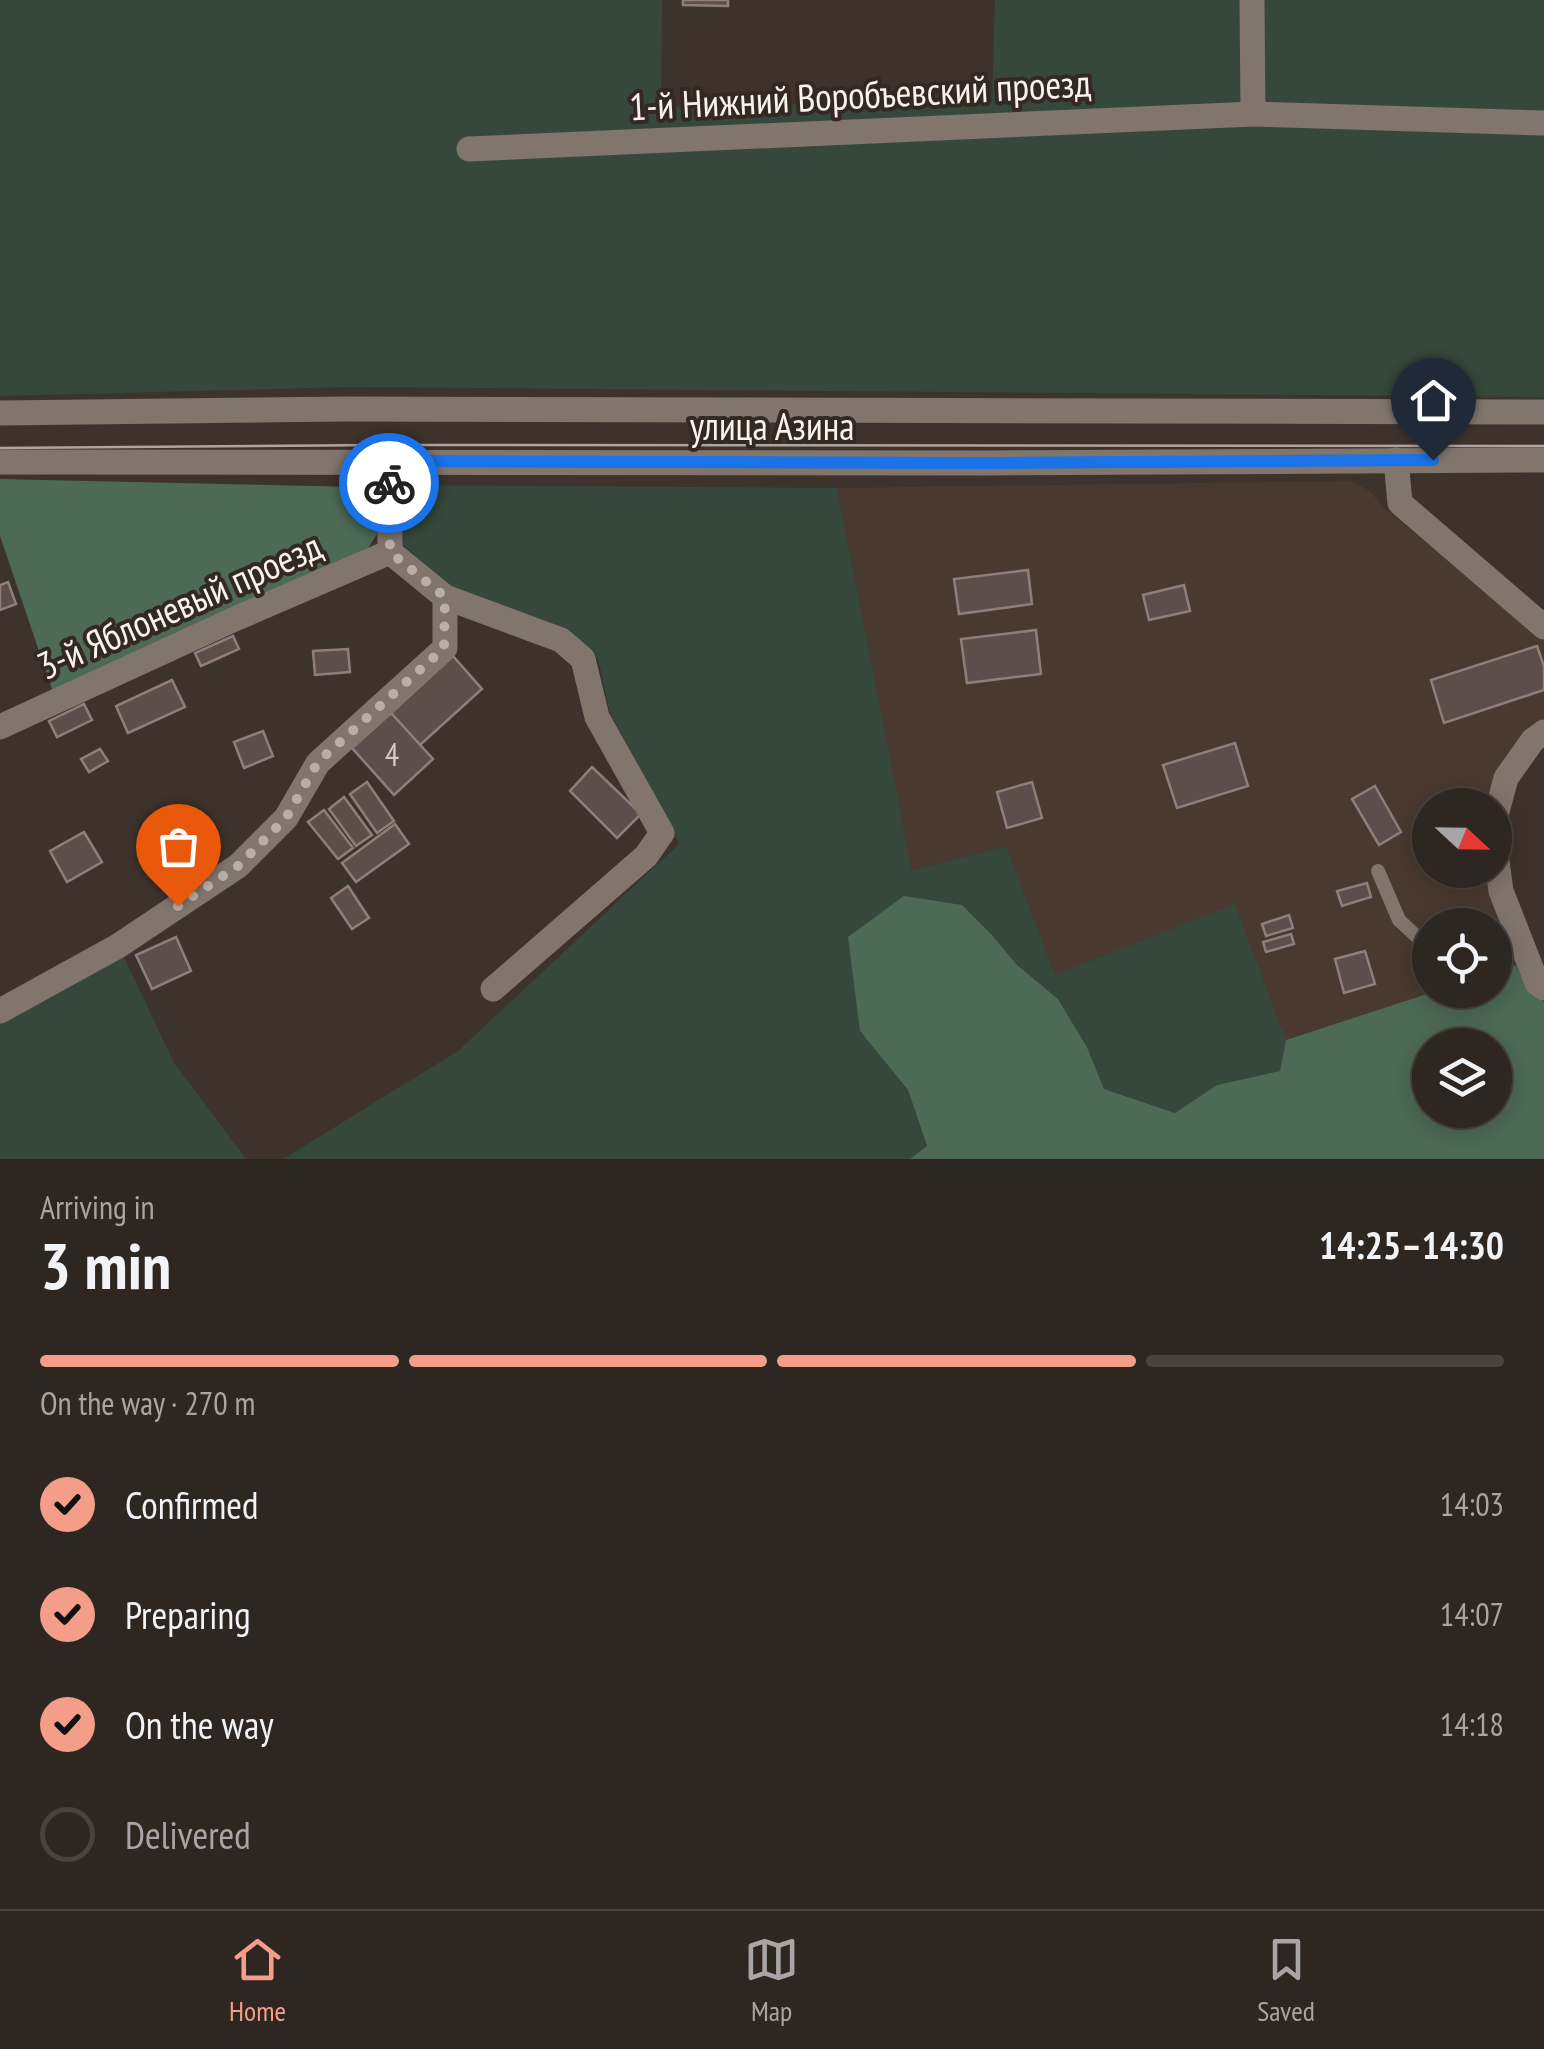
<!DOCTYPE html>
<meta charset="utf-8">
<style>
:root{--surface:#2e2621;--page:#362e2a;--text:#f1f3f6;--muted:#a7a5a5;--line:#49433f;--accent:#f49e8a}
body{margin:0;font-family:"PT Sans Narrow",sans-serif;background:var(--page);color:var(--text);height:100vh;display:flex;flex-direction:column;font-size:38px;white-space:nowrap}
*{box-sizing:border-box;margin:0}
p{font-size:32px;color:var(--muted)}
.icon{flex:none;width:55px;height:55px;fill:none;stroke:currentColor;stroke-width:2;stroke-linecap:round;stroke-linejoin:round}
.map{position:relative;height:1159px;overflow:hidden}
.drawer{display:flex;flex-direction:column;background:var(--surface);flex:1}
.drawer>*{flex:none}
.needle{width:65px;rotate:112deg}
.controls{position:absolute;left:1412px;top:788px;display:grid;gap:20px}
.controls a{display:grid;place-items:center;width:100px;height:100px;border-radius:50%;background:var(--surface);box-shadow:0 5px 25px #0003,0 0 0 2px var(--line);font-size:50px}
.pin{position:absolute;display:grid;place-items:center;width:85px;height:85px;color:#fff;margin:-102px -42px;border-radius:50% 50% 50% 0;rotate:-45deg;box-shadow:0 0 10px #0007}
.pin .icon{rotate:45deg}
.courier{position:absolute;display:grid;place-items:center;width:100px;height:100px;margin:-50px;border:8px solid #1a73e8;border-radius:50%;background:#fff;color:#222;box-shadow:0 2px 12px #0007}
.headline em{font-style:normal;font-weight:600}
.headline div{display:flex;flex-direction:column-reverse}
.headline{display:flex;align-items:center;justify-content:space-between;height:170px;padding:0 40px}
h1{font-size:65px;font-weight:600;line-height:75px}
.bar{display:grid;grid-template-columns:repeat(4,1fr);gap:15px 10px;align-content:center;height:120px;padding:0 40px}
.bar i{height:12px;border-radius:8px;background:var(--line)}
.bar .on{background:var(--accent)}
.bar p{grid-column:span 4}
ol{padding:0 40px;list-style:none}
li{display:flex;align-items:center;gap:30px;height:110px}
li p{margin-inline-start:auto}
li .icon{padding:10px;border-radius:50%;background:var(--accent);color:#111;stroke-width:4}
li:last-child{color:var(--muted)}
li i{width:55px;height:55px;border:5px solid var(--line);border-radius:50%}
.dock{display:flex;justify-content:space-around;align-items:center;height:140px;border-top:2px solid var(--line);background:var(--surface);font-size:28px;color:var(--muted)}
.dock a{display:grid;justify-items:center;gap:5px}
.dock .on{color:var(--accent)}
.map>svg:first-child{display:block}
.built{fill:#4a392e}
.green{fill:#36473b}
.forest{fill:#4d6a55;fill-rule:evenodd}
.building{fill:#5d4e4c;stroke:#8f7e7c;stroke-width:2.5}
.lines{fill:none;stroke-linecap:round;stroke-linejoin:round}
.lane{stroke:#82756c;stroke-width:14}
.street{stroke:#82756c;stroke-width:25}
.secondary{stroke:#82756c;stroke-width:25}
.tram{stroke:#afa6a1;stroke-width:2.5}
.done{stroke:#b8afa9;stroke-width:10;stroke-dasharray:0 18}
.route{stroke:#1a73e8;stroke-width:12}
.labels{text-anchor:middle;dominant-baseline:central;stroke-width:8;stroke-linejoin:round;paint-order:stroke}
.number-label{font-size:32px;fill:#d3c9c5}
.street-label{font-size:38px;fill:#faf2ed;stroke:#342922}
</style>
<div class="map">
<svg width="1544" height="1159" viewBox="0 0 1544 1159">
<rect width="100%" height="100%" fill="#3e332c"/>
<!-- built -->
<polygon class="built" points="1351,481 1370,491 1382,506 1544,640 1544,719 1527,735 1488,805 1430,805 1430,870 1487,870 1516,965 1495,972 1495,925 1430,925 1430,990 1439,990 1286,1040 1235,905 1055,976 1006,846 912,870 837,488"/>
<!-- green -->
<g class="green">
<polygon points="0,0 662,0 661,107 992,101 995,0 1544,0 1544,397 352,387 0,396"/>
<polygon points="410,485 837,488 912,870 1006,846 1055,975 1235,904 1286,1040 1280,1071 1217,1085 1175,1113 1104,1089 1087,1047 1058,999 1016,964 993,936 962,905 860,1031 908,1090 927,1147 910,1159 283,1159 458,1051 679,844 609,710 598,658 568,631 442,583 403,544 402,495"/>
<polygon points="122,953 174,1063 246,1159 0,1159 0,1023"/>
</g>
<!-- forest -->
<g class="forest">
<polygon points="0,479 359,487 377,504 381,528 368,548 53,692 0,536"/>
<path d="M904,896l58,9 31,31 23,28 42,35 29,48 17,42 71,24 42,-28 63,-14 6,-31 153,-50h56v-18l21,-7 9,20 19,17v157h-634l17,-13 -19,-56 -48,-59 -12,-94zM1430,1045h65v65h-65z"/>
</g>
<!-- building -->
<g class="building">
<polygon points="683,0 728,0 728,6 683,5"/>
<polygon points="1028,570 1032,604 959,614 954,579"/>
<polygon points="8,582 16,604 0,610 0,585"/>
<polygon points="1184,585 1190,611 1149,620 1143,595"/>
<polygon points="1036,630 1041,674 967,683 961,639"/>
<polygon points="233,636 239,649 201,666 195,653"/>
<polygon points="1537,646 1544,666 1544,690 1444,723 1431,680"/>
<polygon points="348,649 350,672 315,675 313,651"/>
<polygon points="453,656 482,689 420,745 391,713"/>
<polygon points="172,680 185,707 128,733 116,706"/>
<polygon points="84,704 92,720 57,737 49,721"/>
<polygon points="391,713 433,759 394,795 352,748"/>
<polygon points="263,731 273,756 244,768 234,742"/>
<polygon points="1235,743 1248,786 1177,808 1163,765"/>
<polygon points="100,749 108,761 89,772 81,759"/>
<polygon points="592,767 641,814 617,838 570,791"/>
<polygon points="367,782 394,821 377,833 350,794"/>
<polygon points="1032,782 1042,818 1007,828 997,792"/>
<polygon points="1375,786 1401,832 1379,845 1352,799"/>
<polygon points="344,797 372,835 356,846 329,809"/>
<polygon points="324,810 353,848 338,859 308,822"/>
<polygon points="189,811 204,845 168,861 153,827"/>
<polygon points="395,824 409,844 356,882 342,863"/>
<polygon points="84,832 102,862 67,882 50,851"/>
<polygon points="1367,883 1371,897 1342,906 1337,891"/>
<polygon points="348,886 369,918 352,929 331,898"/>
<polygon points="1289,915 1293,928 1266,936 1262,924"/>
<polygon points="1291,934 1294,944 1266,952 1263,942"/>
<polygon points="176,937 191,971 152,989 136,955"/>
<polygon points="1365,951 1375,984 1344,993 1335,959"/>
</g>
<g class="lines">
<!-- lane -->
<polyline class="lane" points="1378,871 1399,920 1430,949"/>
<!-- street -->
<g class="street">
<polyline points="1252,0 1253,114 1544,123"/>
<polyline points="469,149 1253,114"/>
<polyline points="1396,460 1400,503 1544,627"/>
<polyline points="390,461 390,552 445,597 561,640 583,659 597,717 662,833 646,856 493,989"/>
<polyline points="0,727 237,618 390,552"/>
<polyline points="1495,819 1506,778 1533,740 1544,732"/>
<polyline points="1495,847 1501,891 1537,983 1544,988"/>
<polyline points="0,1011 118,946 238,866 286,818 318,763 445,648 445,597"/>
</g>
<!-- secondary -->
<g class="secondary">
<polyline points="0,413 348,409 1544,412"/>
<polyline points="0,462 988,463 1544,460"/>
</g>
<!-- tram -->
<polyline class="tram" points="0,448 383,445 1544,446"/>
</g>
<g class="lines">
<!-- done -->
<polyline class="done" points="178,906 238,866 286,818 318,762 444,648 445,597 390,552 389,483"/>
<!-- route -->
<polyline class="route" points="389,483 390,461 988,463 1433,460"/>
</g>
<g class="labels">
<!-- number labels -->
<g class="number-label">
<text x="392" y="754">4</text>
</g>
<!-- street labels -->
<g class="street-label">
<text transform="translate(860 94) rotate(-3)">1-й Нижний Воробъевский проезд</text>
<text x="772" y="425">улица Азина</text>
<text transform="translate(179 605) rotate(-24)">3-й Яблоневый проезд</text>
</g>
</g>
</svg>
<div class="controls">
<a><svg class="needle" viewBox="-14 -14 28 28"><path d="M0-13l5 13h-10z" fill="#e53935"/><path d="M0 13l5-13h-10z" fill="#a7a5a5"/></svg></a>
<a><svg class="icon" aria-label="locate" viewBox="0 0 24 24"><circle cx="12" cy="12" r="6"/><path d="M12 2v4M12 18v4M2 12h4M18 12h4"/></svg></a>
<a><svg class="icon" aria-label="layers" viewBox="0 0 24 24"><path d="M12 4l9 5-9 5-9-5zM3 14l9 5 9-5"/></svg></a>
</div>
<div class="pin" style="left:178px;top:906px;background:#ea580c"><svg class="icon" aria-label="bag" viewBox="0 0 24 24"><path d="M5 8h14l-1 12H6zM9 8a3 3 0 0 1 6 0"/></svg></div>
<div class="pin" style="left:1433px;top:460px;background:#1f2937"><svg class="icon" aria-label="home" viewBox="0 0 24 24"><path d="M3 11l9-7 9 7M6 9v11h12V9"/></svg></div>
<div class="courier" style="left:389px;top:483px"><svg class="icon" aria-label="bike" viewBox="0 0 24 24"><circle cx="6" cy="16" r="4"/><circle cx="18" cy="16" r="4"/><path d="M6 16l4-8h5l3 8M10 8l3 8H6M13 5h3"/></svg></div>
</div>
<section class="drawer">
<div class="headline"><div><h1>3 min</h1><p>Arriving in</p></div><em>14:25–14:30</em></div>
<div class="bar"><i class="on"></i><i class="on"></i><i class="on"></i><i></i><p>On the way · 270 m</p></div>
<ol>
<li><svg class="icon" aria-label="check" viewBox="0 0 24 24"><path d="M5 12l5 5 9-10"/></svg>Confirmed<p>14:03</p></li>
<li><svg class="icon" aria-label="check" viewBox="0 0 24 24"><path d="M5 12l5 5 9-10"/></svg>Preparing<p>14:07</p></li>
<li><svg class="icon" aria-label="check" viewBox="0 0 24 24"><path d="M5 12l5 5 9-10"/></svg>On the way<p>14:18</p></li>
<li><i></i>Delivered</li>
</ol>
</section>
<nav class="dock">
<a class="on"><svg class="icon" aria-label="home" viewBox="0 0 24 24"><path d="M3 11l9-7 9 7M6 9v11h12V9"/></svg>Home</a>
<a><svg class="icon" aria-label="map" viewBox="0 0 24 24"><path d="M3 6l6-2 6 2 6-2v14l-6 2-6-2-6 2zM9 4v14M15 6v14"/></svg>Map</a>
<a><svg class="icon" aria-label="saved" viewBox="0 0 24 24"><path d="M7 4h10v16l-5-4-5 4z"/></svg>Saved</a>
</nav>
